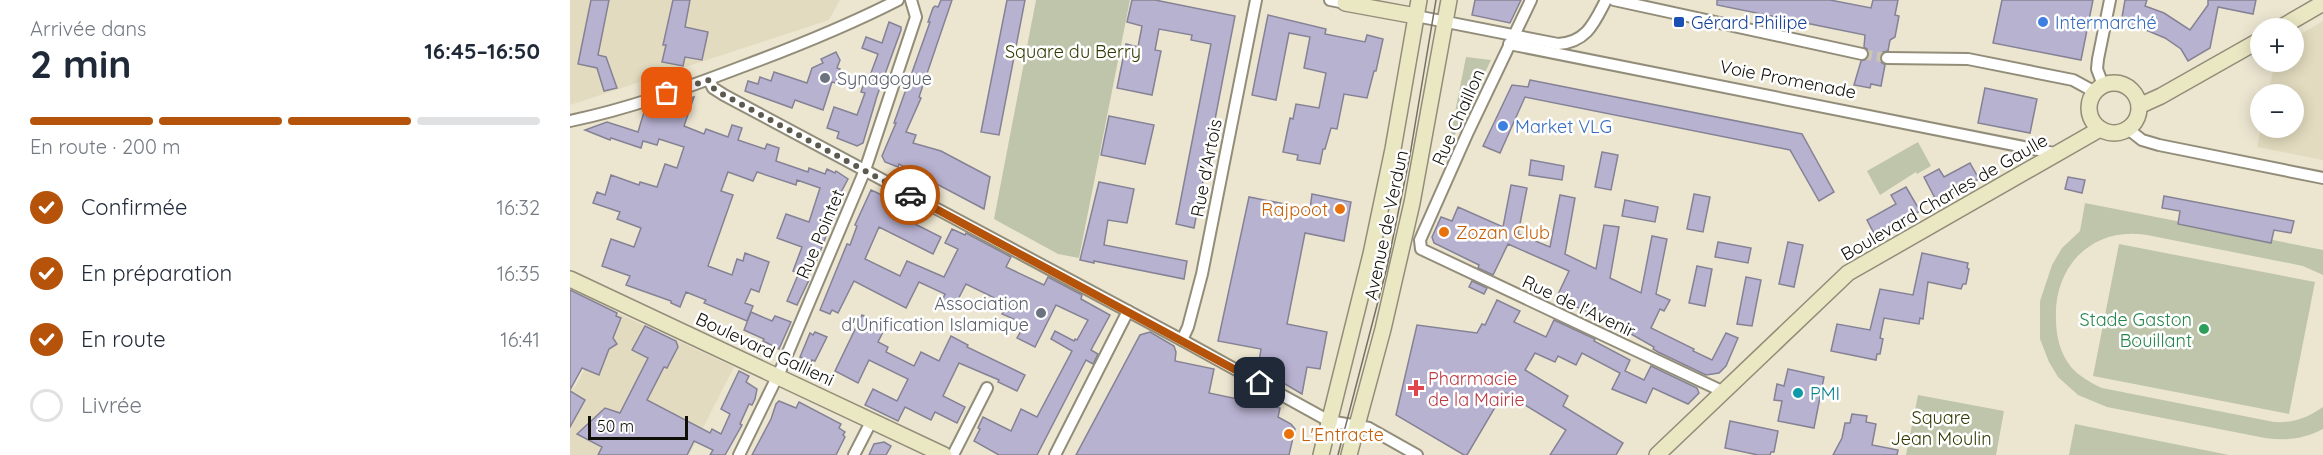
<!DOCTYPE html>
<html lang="fr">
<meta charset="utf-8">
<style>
:root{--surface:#fff;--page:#f2f2f3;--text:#1f2937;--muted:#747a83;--line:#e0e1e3;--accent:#b45309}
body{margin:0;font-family:Quicksand,sans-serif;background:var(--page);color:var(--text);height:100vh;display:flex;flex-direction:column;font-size:22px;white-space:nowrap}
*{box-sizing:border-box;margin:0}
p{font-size:20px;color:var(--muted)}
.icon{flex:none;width:33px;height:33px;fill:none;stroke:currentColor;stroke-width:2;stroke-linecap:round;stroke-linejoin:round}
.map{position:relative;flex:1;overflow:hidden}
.drawer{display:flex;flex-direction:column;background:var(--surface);width:570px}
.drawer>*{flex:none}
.fabs{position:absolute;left:1680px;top:18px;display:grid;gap:12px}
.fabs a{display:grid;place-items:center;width:54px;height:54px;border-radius:50%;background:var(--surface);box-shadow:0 3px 15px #0003;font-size:30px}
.scale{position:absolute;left:18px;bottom:15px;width:100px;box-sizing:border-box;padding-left:6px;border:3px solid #0f0e07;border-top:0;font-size:16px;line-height:21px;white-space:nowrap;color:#0f0e07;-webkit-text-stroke:4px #fff;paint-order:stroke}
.pin{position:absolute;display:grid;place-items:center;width:51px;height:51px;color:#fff;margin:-26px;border-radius:12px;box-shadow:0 3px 9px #0006}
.courier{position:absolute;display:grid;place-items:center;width:60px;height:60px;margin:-30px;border:4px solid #b45309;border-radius:50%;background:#fff;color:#222;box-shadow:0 2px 8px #0007}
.summary em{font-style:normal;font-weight:700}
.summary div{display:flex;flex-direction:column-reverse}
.summary{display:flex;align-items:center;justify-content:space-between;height:102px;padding:0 30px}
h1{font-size:39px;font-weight:700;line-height:45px}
.bar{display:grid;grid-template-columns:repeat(4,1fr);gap:9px 6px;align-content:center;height:72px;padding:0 30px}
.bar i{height:8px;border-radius:4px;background:var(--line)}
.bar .on{background:var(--accent)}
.bar p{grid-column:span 4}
ol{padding:0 30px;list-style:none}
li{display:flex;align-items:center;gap:18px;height:66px}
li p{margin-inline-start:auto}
li .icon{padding:6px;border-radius:50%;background:var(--accent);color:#fff;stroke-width:4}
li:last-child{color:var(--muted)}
li i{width:33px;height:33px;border:3px solid var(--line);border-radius:50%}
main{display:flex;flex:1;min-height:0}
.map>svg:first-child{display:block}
.built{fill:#e2dbbf}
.green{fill:#bfc5aa}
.building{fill:#b8b2d1;stroke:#858295;stroke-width:1.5}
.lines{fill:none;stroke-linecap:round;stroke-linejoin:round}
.street-tunnel{stroke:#cbc6b3;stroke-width:10;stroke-dasharray:10 5;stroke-linecap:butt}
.street-casing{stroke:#928d79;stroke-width:14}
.secondary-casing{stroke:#928d79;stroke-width:18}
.street{stroke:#fff;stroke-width:10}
.secondary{stroke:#eae7c3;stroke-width:15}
.tram{stroke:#747163;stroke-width:1.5}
.done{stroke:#5c5a4e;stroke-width:6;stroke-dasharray:0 10.8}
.route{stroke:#b45309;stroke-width:8}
.transit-dot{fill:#1a4fb4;stroke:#fff;stroke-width:2}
.shop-dot{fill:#3f7fe0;stroke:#fff;stroke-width:2}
.worship-dot{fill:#6b7280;stroke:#fff;stroke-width:2}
.food-dot{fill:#e8710a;stroke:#fff;stroke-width:2}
.leisure-dot{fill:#2e9e5b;stroke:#fff;stroke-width:2}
.health-dot{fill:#e0444e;stroke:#fff;stroke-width:2}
.culture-dot{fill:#0f9aa8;stroke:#fff;stroke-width:2}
.labels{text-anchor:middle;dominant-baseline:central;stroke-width:5;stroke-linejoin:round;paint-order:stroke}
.transit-label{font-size:18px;fill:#164399;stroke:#fff;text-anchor:start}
.shop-label{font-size:18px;fill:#366cbe;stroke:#fff;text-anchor:start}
.park-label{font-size:18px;fill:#323901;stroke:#fff}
.worship-label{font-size:18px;fill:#5b616d;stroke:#fff;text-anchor:start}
.street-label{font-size:18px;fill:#0f0e07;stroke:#fff}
.food-label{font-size:18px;fill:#c56008;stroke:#fff;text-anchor:start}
.leisure-label{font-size:18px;fill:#27864d;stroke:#fff;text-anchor:end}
.health-label{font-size:18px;fill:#be3a42;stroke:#fff;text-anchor:start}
.culture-label{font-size:18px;fill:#0d838f;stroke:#fff;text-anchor:start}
</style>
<main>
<section class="drawer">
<div class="summary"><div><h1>2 min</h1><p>Arrivée dans</p></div><em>16:45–16:50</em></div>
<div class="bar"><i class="on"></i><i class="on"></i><i class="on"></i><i></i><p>En route · 200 m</p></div>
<ol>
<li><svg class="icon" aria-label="check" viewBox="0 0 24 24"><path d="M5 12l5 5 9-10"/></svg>Confirmée<p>16:32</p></li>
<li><svg class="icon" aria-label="check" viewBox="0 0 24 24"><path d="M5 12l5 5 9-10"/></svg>En préparation<p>16:35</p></li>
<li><svg class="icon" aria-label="check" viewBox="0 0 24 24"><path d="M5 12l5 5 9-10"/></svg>En route<p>16:41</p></li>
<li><i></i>Livrée</li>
</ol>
</section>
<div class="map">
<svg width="1753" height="455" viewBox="0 0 1753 455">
<rect width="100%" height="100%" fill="#ece6d1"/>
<!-- built -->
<g class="built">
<polygon points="0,0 270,0 259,20 0,105"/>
<polygon points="1753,21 1753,160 1687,147 1691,128 1724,128 1724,94 1698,94 1705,62 1724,62 1724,38"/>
<polygon points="39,309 164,367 119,455 0,455 0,391 5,387 18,363"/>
</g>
<!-- green -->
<g class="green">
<polygon points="466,0 560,0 509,258 488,254 424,219"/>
<polygon points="896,57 921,60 881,143 879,142"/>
<polygon points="1348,142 1361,166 1347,174 1346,172 1310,195 1297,171"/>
<path d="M1515,203l238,47v25l-20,-9 -156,-31c-54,-9 -93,30 -91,84 0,17 4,34 15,48 8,9 20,16 31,21l172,34c20,1 33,-4 49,-15v22c-19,10 -37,12 -58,9l-158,-31 -29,-12 -20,-18 -9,-15 -9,-23v-38l12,-36 10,-17 18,-17z"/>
<polygon points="1549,244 1745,282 1719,414 1523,376"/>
<polygon points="1348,395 1434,411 1426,455 1336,455"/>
<polygon points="1505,424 1659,455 1499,455"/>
</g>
<!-- building -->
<g class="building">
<polygon points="21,0 39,0 28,55 36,57 47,88 34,91 27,68 8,64"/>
<polygon points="103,0 120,0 115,27 138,32 132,60 115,57 113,66 92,62 96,45 93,45"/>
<polygon points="371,0 382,0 349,97 351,98 336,132 346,135 343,143 371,151 420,177 414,209 329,164 328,167 315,162 312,156 326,123 324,123 360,22 358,22 363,8 365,6 368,7"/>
<polygon points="437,0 455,0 429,135 411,132"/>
<polygon points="562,0 585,0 665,16 624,228 606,224 641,44 621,40 622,35 589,29 585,50 591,51 582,95 547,88 556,44 568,47 572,26 557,22"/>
<polygon points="905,0 951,0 940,23 902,15"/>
<polygon points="1147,0 1260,0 1301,8 1303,0 1328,0 1325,15 1329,16 1325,37 1320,40 1318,51 1313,52 1310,57 1311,62 1315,65 1311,86 1301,84 1300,88 1284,85 1291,61 1297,59 1299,55 1297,49 1294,47 1295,35 1147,5"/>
<polygon points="1432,0 1523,0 1511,60 1423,43"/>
<polygon points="1555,0 1577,0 1575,6 1594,13 1620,30 1638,5 1638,0 1686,0 1683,14 1648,7 1640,48 1618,61 1611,49 1595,38 1576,30 1551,23"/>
<polygon points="698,15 756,29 755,34 795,42 797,35 813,39 806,71 804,71 797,98 774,94 767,129 761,128 755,149 753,149 750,164 727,160 728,155 713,152 720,118 723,119 726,104 749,108 756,73 734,68 740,37 719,33 706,100 682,95"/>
<polygon points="319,22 331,27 331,30 307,96 293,143 287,146 267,138 269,132 257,128 264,107 287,115 295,93 291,92 295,80 298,81 308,54 292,48 296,37 312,43"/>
<polygon points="266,52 270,60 267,68 270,69 266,83 262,82 253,110 225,100 222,108 175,91 178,81 188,84 190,77 201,81 204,72 237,83 242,68 253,63 251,59"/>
<polygon points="960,80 1232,134 1264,192 1249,201 1220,150 955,97 930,153 913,146 942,85 958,87"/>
<polygon points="1415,88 1467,99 1460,133 1408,123"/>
<polygon points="124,97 114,126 134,134 136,129 158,137 162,125 172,128 168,140 195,149 197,144 209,148 206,161 238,172 239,168 255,174 257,169 265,173 266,171 278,179 268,198 271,202 265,214 264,214 254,235 256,236 247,260 245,259 237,277 223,271 232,247 207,238 216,214 239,222 250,188 227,180 226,185 187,172 183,181 158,172 151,191 163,195 138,266 162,275 167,259 173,261 175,253 199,262 189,292 181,289 175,303 183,306 177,321 134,303 136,300 116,292 110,307 101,303 101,301 56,285 60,276 32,266 41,239 64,247 71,228 47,219 50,212 23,203 27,192 35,195 41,175 69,185 70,182 87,187 95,164 107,168 114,147 89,139 87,145 73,141 71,148 41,138 40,140 15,130 37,122 68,132 74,112"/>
<polygon points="539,116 584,125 575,164 531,155"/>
<polygon points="1032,152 1048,155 1041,190 1025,187"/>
<polygon points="961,160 994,166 992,180 959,175"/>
<polygon points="1400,163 1409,179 1367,202 1354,177 1369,169 1374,177"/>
<polygon points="1498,177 1515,180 1512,193 1495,189"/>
<polygon points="529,182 564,189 557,223 538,220 534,245 617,261 614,279 524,261 524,263 510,260"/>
<polygon points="941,185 957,188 948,234 980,247 990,195 1005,198 995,254 1026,269 1034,225 1049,227 1040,278 1071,293 1082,236 1097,239 1086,294 1100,300 1094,311 1090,309 1081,328 1124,349 1123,351 1142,360 1156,333 1168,338 1156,366 1149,373 1136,375 1088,352 1083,349 1084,347 1054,330 1054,328 1000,304 999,308 985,301 999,271 938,244 923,275 908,268 909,265 864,243 862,237 871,217 882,221 888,207 933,227"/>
<polygon points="1336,187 1350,211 1306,237 1297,220 1326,204 1321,195"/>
<polygon points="301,190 323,200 320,205 340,215 337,220 371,237 363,254 309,227 295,259 330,276 337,261 374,277 388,249 375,243 382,229 395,235 396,233 441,257 436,267 474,285 478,277 512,295 511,299 540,315 521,350 528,354 523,364 516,360 467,455 429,455 404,441 410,429 408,428 413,417 441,431 451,409 467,417 502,351 481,339 485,331 504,341 505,339 507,340 518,320 486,305 465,347 447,338 455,324 432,314 437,304 396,284 383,309 371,303 375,294 349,282 336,308 284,281 268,313 262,310 260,314 250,310 277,244 280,245 287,226 285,225"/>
<polygon points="742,194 781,202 774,241 735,233 717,324 757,332 750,369 737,367 732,394 688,368 691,349 648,341 679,197 740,209"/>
<polygon points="1124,194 1140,197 1133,232 1117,229"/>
<polygon points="1594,196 1724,221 1721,233 1704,230 1701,243 1608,224 1610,211 1592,208"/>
<polygon points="1055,200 1088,207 1085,222 1052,216"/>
<polygon points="1148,242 1181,248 1178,263 1145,257"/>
<polygon points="1218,242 1233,245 1224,287 1209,284"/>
<polygon points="1352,253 1398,263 1397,268 1399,269 1396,284 1393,284 1391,289 1358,282 1353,319 1350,318 1349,324 1314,318 1310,338 1313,339 1310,354 1307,354 1306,360 1261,351 1267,324 1300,330 1310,289 1343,295"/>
<polygon points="1127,266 1142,269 1135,306 1119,303"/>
<polygon points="228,275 239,280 227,305 217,301"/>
<polygon points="1176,277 1191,280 1182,326 1167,324"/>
<polygon points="902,281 917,288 914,294 899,287"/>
<polygon points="0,290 47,313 46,316 51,318 43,338 47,344 39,349 29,375 12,368 0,390"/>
<polygon points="927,300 950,311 944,322 976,337 984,320 1025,339 1024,341 1060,360 1055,371 1074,380 1081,366 1127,388 1129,393 1118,404 1083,388 1076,403 1042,389 1050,373 1012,353 1006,365 988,356 985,362 965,353 955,370 998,396 993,406 1053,443 1046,455 980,455 996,430 934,392 897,455 894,455 826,415 847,325 907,333 912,324 915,325"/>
<polygon points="181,312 202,321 205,316 221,322 209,349 193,341 194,339 174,330"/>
<polygon points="292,315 311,325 310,327 314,330 308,342 318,347 316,352 344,366 351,352 369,361 381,336 398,345 397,347 455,375 447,391 428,382 429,380 389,363 373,396 395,407 387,423 365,412 361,420 335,407 328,421 295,405 303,389 327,401 338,379 299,360 288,383 265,371"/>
<polygon points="75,326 106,341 108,347 97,368 94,367 77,400 140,433 142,429 151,434 160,414 151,409 169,371 179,376 176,382 187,389 185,399 182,405 179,404 170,424 172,425 155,455 140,455 143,450 124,441 117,455 28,455 32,447 7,434 35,408 50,413 78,358 62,350"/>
<polygon points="245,332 257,337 245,361 242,360 241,362 230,357 240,333 243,335"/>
<polygon points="580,332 604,346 606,352 605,361 644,369 639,393 710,408 708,417 721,424 725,429 719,455 506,455 570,335"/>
<polygon points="1218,369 1254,377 1244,428 1208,421 1212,401 1204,400 1207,384 1214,386"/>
<polygon points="0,391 15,400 0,427"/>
<polygon points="209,401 226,408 229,402 271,424 269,428 275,432 273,435 275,437 266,455 182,455 201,419 206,404"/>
<polygon points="1282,414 1297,416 1296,422 1306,424 1302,445 1328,450 1327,455 1263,455 1272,438 1275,423 1280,423"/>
<polygon points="1160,421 1208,431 1204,452 1201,452 1200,455 1188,455 1155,448"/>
<polygon points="314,442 321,446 316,455 299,455 304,444"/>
</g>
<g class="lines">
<!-- street-tunnel -->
<polyline class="street-tunnel" points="1292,54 1317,58"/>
<defs>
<g id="street">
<polyline points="760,0 775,3"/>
<polyline points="961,0 898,132 850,240 851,249 1154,392"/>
<polyline points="1044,0 1292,54"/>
<path d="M846,16l142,28c29,-2 36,-21 48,-44"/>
<polyline points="939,44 1489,154"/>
<polyline points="1317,58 1398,59 1503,80 1525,92"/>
<polyline points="139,80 143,88 154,95 612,340 759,421 799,428 847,455"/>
<polyline points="1533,85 1527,69 1528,59 1540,0"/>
<path d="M0,121c58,-12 116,-33 171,-54 54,-20 106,-41 157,-67"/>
<polyline points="1558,129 1572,140 1589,145 1753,178"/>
<polyline points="612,340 618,327 632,274 686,0"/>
<polyline points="169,455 211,369 295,170 346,17 341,0"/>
<polyline points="284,455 302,420"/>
<polyline points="383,455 417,388"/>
<polyline points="485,455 558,311"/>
</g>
<g id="secondary">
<polyline points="775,3 846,16"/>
<polyline points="1710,28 1753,3"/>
<circle cx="1544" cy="108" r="25"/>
<polyline points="1569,106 1591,96 1690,40"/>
<polyline points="0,279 374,455"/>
<polyline points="751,455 801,254 823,149 849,0"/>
<polyline points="779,455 813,329 842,203 879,0"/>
<polyline points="1087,455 1278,273 1530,129"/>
</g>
</defs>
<!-- street casing -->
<use href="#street" class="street-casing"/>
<!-- secondary casing -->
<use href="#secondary" class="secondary-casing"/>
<!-- street -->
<use href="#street" class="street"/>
<!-- secondary -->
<use href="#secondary" class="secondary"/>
<!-- tram -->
<polyline class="tram" points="768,455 817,267 840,155 866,0"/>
</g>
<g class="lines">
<!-- done -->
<polyline class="done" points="97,93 139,80 143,88 154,95 340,195"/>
<!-- route -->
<polyline class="route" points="340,195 690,383"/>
</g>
<!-- markers -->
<rect class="transit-dot" x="1103" y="16" width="12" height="12" rx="3"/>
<g class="shop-dot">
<circle cx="1473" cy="22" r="6"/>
<circle cx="933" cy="126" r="6"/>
</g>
<g class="worship-dot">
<circle cx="255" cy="78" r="6"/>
<circle cx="471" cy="313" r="6"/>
</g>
<g class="food-dot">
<circle cx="770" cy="209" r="6"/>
<circle cx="874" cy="232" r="6"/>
<circle cx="719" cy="434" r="6"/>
</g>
<circle class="leisure-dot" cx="1634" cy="329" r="6"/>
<path class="health-dot" d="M843 379h6v6h6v6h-6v6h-6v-6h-6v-6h6z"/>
<circle class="culture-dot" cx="1228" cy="393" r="6"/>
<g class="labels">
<!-- transit labels -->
<g class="transit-label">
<text x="1121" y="22">Gérard Philipe</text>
</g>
<!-- shop labels -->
<g class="shop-label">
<text x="1485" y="22">Intermarché</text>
<text x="945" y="126">Market VLG</text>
</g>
<!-- park labels -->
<g class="park-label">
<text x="503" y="51">Square du Berry</text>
<text x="1371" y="417">Square<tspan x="1371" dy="21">Jean Moulin</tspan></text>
</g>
<!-- worship labels -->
<g class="worship-label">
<text x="267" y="78">Synagogue</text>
<text x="459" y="303" text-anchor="end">Association<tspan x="459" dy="21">d'Unification Islamique</tspan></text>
</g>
<!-- street labels -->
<g class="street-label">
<text transform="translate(1218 79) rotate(11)">Voie Promenade</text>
<text transform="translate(888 117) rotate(-66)">Rue Chaillon</text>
<text transform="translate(636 168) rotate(-79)">Rue d'Artois</text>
<text transform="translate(1374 197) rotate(-30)">Boulevard Charles de Gaulle</text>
<text transform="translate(816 225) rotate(-78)">Avenue de Verdun</text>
<text transform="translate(250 234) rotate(-67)">Rue Pointet</text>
<text transform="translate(1009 306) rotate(25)">Rue de l'Avenir</text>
<text transform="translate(195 349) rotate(25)">Boulevard Gallieni</text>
</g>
<!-- food labels -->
<g class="food-label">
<text x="758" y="209" text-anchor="end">Rajpoot</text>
<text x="886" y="232">Zozan Club</text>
<text x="731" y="434">L'Entracte</text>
</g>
<!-- leisure labels -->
<g class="leisure-label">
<text x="1622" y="319">Stade Gaston<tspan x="1622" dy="21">Bouillant</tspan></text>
</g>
<!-- health labels -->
<g class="health-label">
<text x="858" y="378">Pharmacie<tspan x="858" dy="21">de la Mairie</tspan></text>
</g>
<!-- culture labels -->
<g class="culture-label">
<text x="1240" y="393">PMI</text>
</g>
</g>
</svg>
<div class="fabs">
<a>+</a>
<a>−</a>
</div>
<div class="scale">50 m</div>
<div class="pin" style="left:97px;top:93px;background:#ea580c"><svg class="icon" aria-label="bag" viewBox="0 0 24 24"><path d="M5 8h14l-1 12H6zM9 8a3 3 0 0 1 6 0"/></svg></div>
<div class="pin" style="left:690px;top:383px;background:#1f2937"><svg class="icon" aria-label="home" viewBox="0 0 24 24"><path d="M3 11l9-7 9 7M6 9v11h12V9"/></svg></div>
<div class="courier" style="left:340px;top:195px"><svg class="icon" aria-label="car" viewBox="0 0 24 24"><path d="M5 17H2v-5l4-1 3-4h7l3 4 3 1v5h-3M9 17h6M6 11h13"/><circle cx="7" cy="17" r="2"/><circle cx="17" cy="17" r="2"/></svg></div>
</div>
</main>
